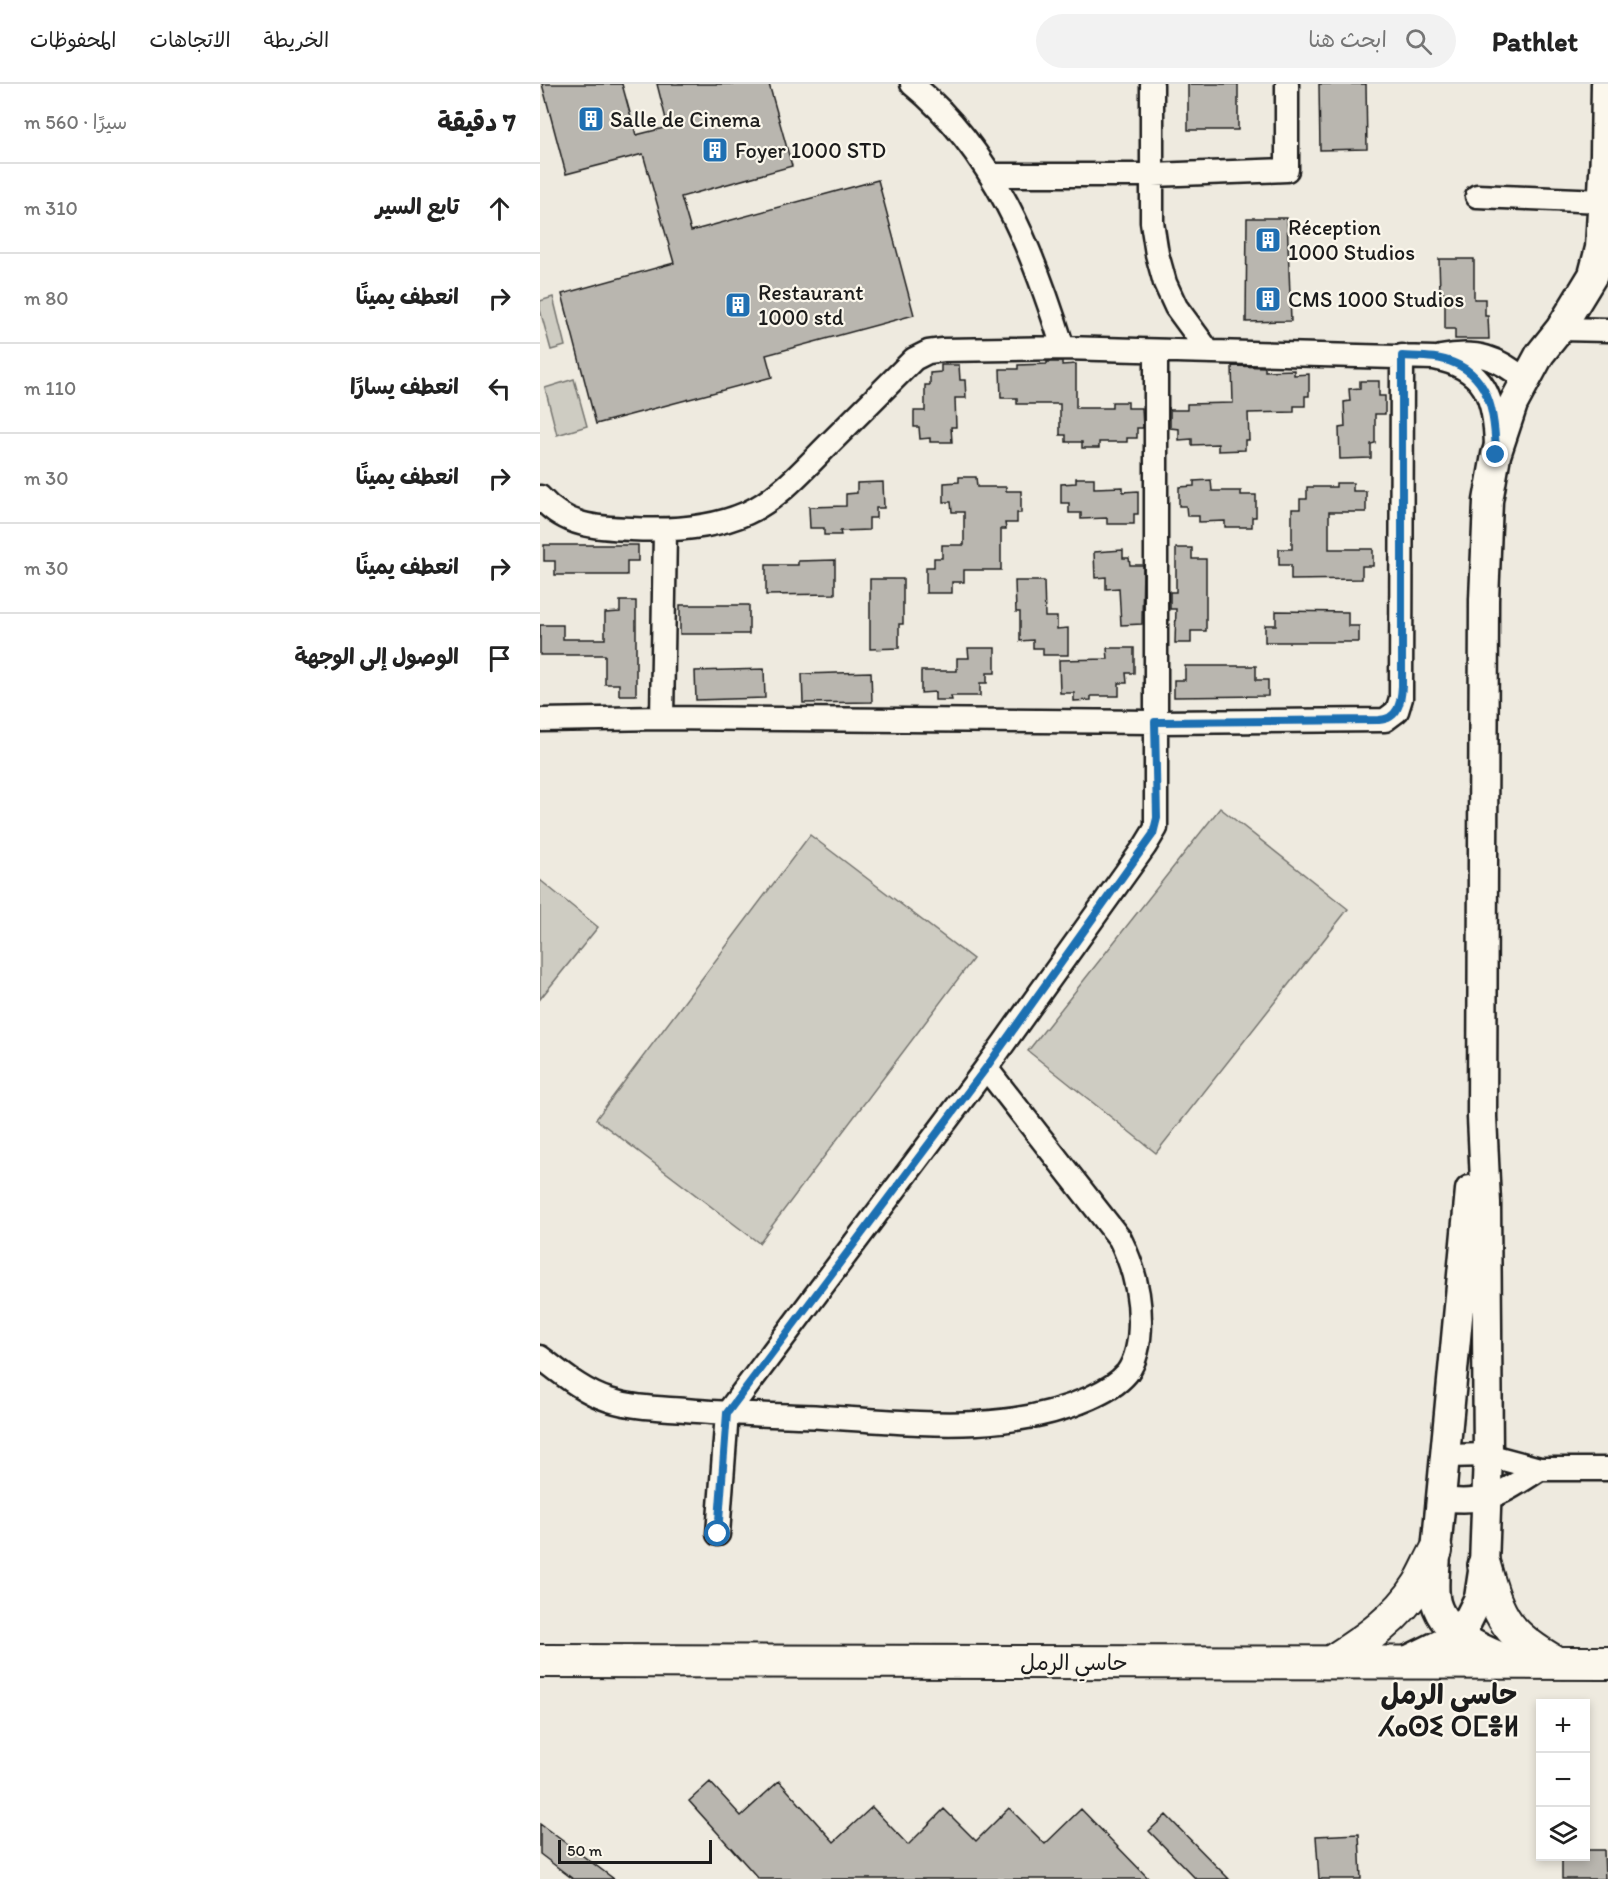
<!DOCTYPE html>
<html lang="ar">
<head>
<meta charset="utf-8">
<style>
	:root { --surface:#fff; --page:#f2f2f2; --text:#222; --muted:#767676; --line:#e0e0e0 }
	body { margin:0; font-family:Itim,"Playpen Sans Arabic","Noto Sans Tifinagh",sans-serif; background:var(--page); color:var(--text); direction:rtl }
	.controls { position:absolute; right:18px; bottom:18px; display:grid; overflow:hidden; border-radius:0px; box-shadow:0 3px 9px #0003 }
	.controls button { width:54px; height:54px; display:grid; place-items:center; padding:0; border:0; border-bottom:2px solid var(--line); background:var(--surface); color:var(--text); font:30px sans-serif }
	.scale { position:absolute; left:18px; bottom:15px; width:154px; box-sizing:border-box; padding-left:6px; border:3px solid #1c1c1c; border-top:0; font-size:16px; line-height:21px; white-space:nowrap; color:#1c1c1c; -webkit-text-stroke:4px #fbf7ec; paint-order:stroke }
	.stop { position:absolute; width:18px; height:18px; margin:-14px; border:4px solid #1f6fb2; border-radius:50%; background:#fff }
	.stop.end { background:#1f6fb2; border-color:#fff; box-shadow:0 2px 6px #0008 }
	.list { margin:0; padding:0; list-style:none }
	h2 { display:flex; justify-content:space-between; align-items:center; height:78px; margin:0; padding:0 24px; font-size:26px }
	h2 small { font-size:20px; font-weight:400; color:var(--muted) }
	.list li { display:grid; grid-template-columns:39px 1fr auto; gap:18px; align-items:center; box-sizing:border-box; height:90px; padding:0 24px; border-top:2px solid var(--line) }
	.list b { display:block; font-size:22px; white-space:nowrap }
	.list em { font-size:20px; font-style:normal; color:var(--muted) }
	.icon { flex:none; width:33px; height:33px; fill:none; stroke:currentColor; stroke-width:2; stroke-linecap:round; stroke-linejoin:round }
	.map { position:relative; flex:none; width:1068px; height:1795px; overflow:hidden; direction:ltr }
	header { display:flex; align-items:center; gap:36px; box-sizing:border-box; height:84px; padding:0 30px; background:var(--surface); border-bottom:2px solid var(--line) }
	header strong { font-size:28px }
	nav { display:flex; gap:33px; margin-inline-start:auto; font-size:21px }
	.search { width:420px; height:54px; background:var(--page); display:flex; align-items:center; gap:15px; box-sizing:border-box; padding:0 21px; border-radius:33px; color:var(--muted); font-size:22px }
	main { display:flex }
	aside { flex:1; background:var(--surface) }
	.map>svg:first-child { display:block }
	.green { fill:#ceccc2; stroke:#75746f; stroke-width:1.5 }
	.building { fill:#b9b6af; stroke:#1c1c1c; stroke-width:1.5 }
	.lines { fill:none; stroke-linecap:round; stroke-linejoin:round }
	.minor-casing { stroke:#1c1c1c; stroke-width:27 }
	.tertiary-casing { stroke:#1c1c1c; stroke-width:33 }
	.secondary-casing { stroke:#1c1c1c; stroke-width:36 }
	.minor { stroke:#fbf7ec; stroke-width:22 }
	.tertiary { stroke:#fbf7ec; stroke-width:28 }
	.secondary { stroke:#fbf7ec; stroke-width:32 }
	.route { stroke:#1f6fb2; stroke-width:8 }
	.labels { text-anchor:middle; stroke-width:4.5; stroke-linejoin:round; paint-order:stroke }
	.poi-label { font-size:22px; fill:#1c1c1c; stroke:#fbf7ec; text-anchor:start }
	.street-label { font-size:22px; fill:#1c1c1c; stroke:#fbf7ec }
	.district-label { font-size:28px; font-weight:bold; fill:#1c1c1c; stroke:#fbf7ec }
</style>
</head>
<body>
<header>
<strong>Pathlet</strong>
<div class="search"><svg class="icon" aria-label="search" viewBox="0 0 24 24"><circle cx="10" cy="10" r="6"/><path d="M15 15l6 6"/></svg>ابحث هنا</div>
<nav><a>الخريطة</a><a>الاتجاهات</a><a>المحفوظات</a></nav>
</header>
<main>
<div class="map">
<svg width="1068" height="1795" viewBox="0 0 1068 1795">
	<rect width="100%" height="100%" fill="#eeeadf"/>
	<filter id="ink" filterUnits="userSpaceOnUse"><feTurbulence type="fractalNoise" baseFrequency=".0167" numOctaves="2"/><feDisplacementMap in="SourceGraphic" scale="12" xChannelSelector="R" yChannelSelector="G"/><feConvolveMatrix kernelMatrix="1 2 1 2 8 2 1 2 1" color-interpolation-filters="sRGB"/></filter>
	<g filter="url(#ink)">
		<path class="green" d="M 13,213 L 25,262 L 11,266 L 0,226 L 0,217 Z
			M 34,295 L 47,342 L 17,351 L 5,304 Z
			M 680,724 L 808,825 L 616,1069 L 488,967 Z
			M 270,751 L 433,875 L 219,1159 L 56,1035 Z
			M 0,796 L 58,843 L 0,915 Z"/>
		<path class="building" d="M 2,0 L 82,0 L 96,51 L 128,43 L 117,0 L 229,0 L 252,82 L 141,113 L 151,147 L 338,96 L 374,231 L 226,271 L 232,293 L 56,340 L 22,210 L 134,179 L 103,70 L 26,90 Z
			M 648,0 L 698,0 L 698,46 L 648,46 Z
			M 779,0 L 826,0 L 827,65 L 780,66 Z
			M 707,134 L 747,134 L 751,237 L 706,238 Z
			M 899,175 L 934,175 L 934,215 L 945,215 L 945,232 L 948,232 L 949,255 L 915,255 L 915,245 L 905,245 L 905,209 L 900,209 Z
			M 507,278 L 522,278 L 522,281 L 536,280 L 536,324 L 572,324 L 572,318 L 588,318 L 588,324 L 602,324 L 603,344 L 597,344 L 597,354 L 587,354 L 587,358 L 559,358 L 559,364 L 542,364 L 542,358 L 526,358 L 526,351 L 520,351 L 520,320 L 477,320 L 477,314 L 461,314 L 460,285 L 478,285 L 478,281 L 507,280 Z
			M 401,281 L 419,281 L 420,296 L 425,296 L 426,314 L 415,314 L 416,343 L 411,343 L 412,358 L 390,358 L 390,354 L 380,355 L 379,343 L 374,343 L 374,327 L 385,327 L 385,301 L 390,301 L 390,289 L 401,288 Z
			M 692,282 L 725,283 L 725,287 L 754,286 L 754,291 L 769,290 L 769,312 L 765,312 L 765,322 L 754,322 L 754,328 L 708,329 L 709,356 L 705,356 L 705,366 L 678,367 L 678,360 L 652,361 L 652,355 L 639,356 L 639,345 L 630,344 L 630,326 L 647,326 L 647,320 L 693,319 Z
			M 820,297 L 839,297 L 839,312 L 845,312 L 845,330 L 835,330 L 835,359 L 831,360 L 831,374 L 800,375 L 799,344 L 805,343 L 804,318 L 810,317 L 809,305 L 820,304 Z
			M 419,393 L 436,393 L 437,403 L 466,403 L 466,407 L 481,407 L 481,429 L 477,429 L 477,439 L 465,439 L 466,445 L 461,445 L 461,486 L 424,486 L 424,498 L 412,498 L 412,509 L 386,509 L 386,483 L 394,483 L 394,474 L 402,474 L 402,461 L 424,461 L 424,428 L 412,428 L 411,418 L 404,418 L 404,399 L 419,398 Z
			M 536,394 L 554,394 L 554,404 L 583,403 L 583,408 L 598,407 L 598,430 L 594,430 L 594,440 L 567,440 L 567,434 L 541,435 L 541,429 L 529,429 L 529,419 L 521,419 L 521,400 L 536,399 Z
			M 671,396 L 672,407 L 701,407 L 701,411 L 716,411 L 716,433 L 712,433 L 712,443 L 685,443 L 685,437 L 659,438 L 659,432 L 647,432 L 646,422 L 639,422 L 639,403 L 654,402 L 654,397 Z
			M 343,398 L 344,424 L 336,424 L 336,434 L 329,434 L 329,446 L 300,447 L 301,451 L 284,451 L 284,444 L 270,444 L 269,423 L 306,422 L 306,410 L 317,409 L 317,399 Z
			M 796,399 L 813,399 L 813,407 L 826,407 L 826,428 L 789,428 L 789,465 L 833,465 L 833,482 L 822,482 L 822,495 L 751,496 L 751,481 L 739,481 L 739,465 L 752,465 L 752,425 L 760,425 L 760,415 L 767,415 L 767,403 L 796,403 Z
			M 4,461 L 98,461 L 98,477 L 87,477 L 87,491 L 15,491 L 15,477 L 4,477 Z
			M 636,464 L 652,464 L 652,475 L 666,475 L 666,547 L 651,547 L 651,559 L 635,559 L 636,525 L 630,525 L 630,508 L 636,508 Z
			M 583,466 L 583,474 L 589,474 L 590,481 L 603,481 L 602,540 L 581,541 L 579,504 L 566,505 L 566,493 L 555,494 L 554,468 Z
			M 295,476 L 295,510 L 226,511 L 226,481 L 258,481 L 258,477 Z
			M 330,495 L 363,495 L 363,540 L 359,540 L 359,564 L 330,565 Z
			M 475,497 L 504,497 L 505,533 L 517,533 L 517,545 L 528,544 L 528,571 L 503,571 L 503,564 L 493,564 L 493,556 L 480,557 L 480,528 L 476,528 Z
			M 80,517 L 96,517 L 96,611 L 79,611 L 79,600 L 65,600 L 65,571 L 0,571 L 0,541 L 23,541 L 23,555 L 65,555 L 65,529 L 80,528 Z
			M 140,521 L 209,521 L 209,550 L 140,550 Z
			M 736,527 L 808,528 L 808,542 L 819,542 L 819,558 L 725,558 L 725,541 L 736,541 Z
			M 428,564 L 455,564 L 455,589 L 447,589 L 447,599 L 440,599 L 440,612 L 411,612 L 412,616 L 395,616 L 395,608 L 381,609 L 381,587 L 417,587 L 417,574 L 429,574 Z
			M 567,564 L 594,564 L 594,589 L 586,589 L 587,599 L 579,599 L 579,612 L 551,612 L 551,616 L 534,617 L 534,609 L 520,609 L 519,576 L 568,575 Z
			M 645,582 L 716,582 L 716,596 L 728,596 L 728,612 L 634,613 L 634,596 L 645,596 Z
			M 224,585 L 225,614 L 156,616 L 155,587 Z
			M 331,588 L 332,618 L 263,619 L 262,590 Z
			M 239,1697 L 294,1758 L 332,1723 L 368,1761 L 404,1725 L 436,1757 L 469,1724 L 505,1760 L 541,1725 L 609,1795 L 219,1795 L 149,1717 L 170,1698 L 201,1732 Z
			M 626,1731 L 689,1795 L 656,1795 L 609,1747 Z
			M 0,1740 L 74,1795 L 33,1795 L 0,1770 Z
			M 819,1750 L 821,1795 L 779,1795 L 776,1752 Z
			M 1046,1766 L 1064,1766 L 1065,1795 L 1022,1795 L 1022,1773 L 1046,1773 Z"/>
		<g class="lines">
			<g class="minor-casing">
				<path id="minor" d="M 372,0 C 454,67 493,166 523,264
					M 612,0 L 612,138 L 617,170 L 625,199 L 636,223 L 669,268
					M 452,91 L 613,91 L 747,86 L 747,0
					M 937,112 L 1063,117
					M 1020,245 L 1068,246
					M 901,273 C 936,266 958,273 985,296
					M 0,413 C 25,442 56,444 91,445 C 130,447 171,445 207,429 C 239,414 263,386 287,362 C 316,333 345,304 374,275 L 388,268 L 403,266 L 523,264 L 894,274 C 946,284 955,315 956,363
					M 125,447 L 122,634 L 615,638 L 845,636 L 857,627 L 861,614 L 862,272
					M 0,636 L 122,634
					M 0,1273 C 21,1289 43,1308 69,1316 C 94,1324 120,1324 145,1326 C 191,1330 236,1331 281,1333 C 371,1338 465,1352 550,1314 C 563,1308 577,1301 587,1289 C 598,1274 600,1255 600,1237 C 600,1207 593,1181 580,1155 L 446,984
					M 906,1372 L 948,1371 L 1000,1385 L 1068,1385
					M 902,1415 C 948,1421 962,1409 1000,1385
					M 178,1450 L 187,1329 L 446,984 L 605,762 L 616,744 L 616,267"/>
			</g>
			<g class="tertiary-casing">
				<path id="tertiary" d="M 930,1106 L 896,1467 C 896,1484 892,1502 896,1519 C 905,1552 947,1568 976,1579
					M 864,1578 L 905,1558 L 927,1538 L 939,1514 L 944,1481 L 948,1371 L 946,1119 L 942,1033 L 944,516 L 948,417 L 956,371 L 973,320 L 1000,270 L 1020,245 L 1053,191 L 1060,164 L 1065,70 L 1066,0"/>
			</g>
			<g class="secondary-casing">
				<path id="secondary" d="M 944,1481 C 959,1535 967,1551 1017,1579
					M 0,1577 L 1068,1579
					M 791,1578 C 824,1557 858,1534 879,1500 C 885,1490 890,1478 896,1467"/>
			</g>
			<use href="#minor" class="minor"/>
			<use href="#tertiary" class="tertiary"/>
			<use href="#secondary" class="secondary"/>
		</g>
	</g>
	<g class="lines" filter="url(#ink)">
		<path class="route" d="M 178,1450 L 187,1329 L 446,984 L 613,750 L 617,734 L 615,638 L 839,636 C 858,635 861,619 862,602 L 862,272 C 878,273 898,272 914,279 C 952,294 955,335 956,371"/>
	</g>
	<defs>
		<g id="building-square" transform="scale(1.35)"><rect x="-9" y="-9" width="18" height="18" rx="4" fill="#1f6fb2" stroke="#fbf7ec"/><path d="M-4-6H4V6H1V3H-1V6H-4ZM-2.5-4.3h1.7v1.8h-1.7ZM.8-4.3h1.7v1.8H.8ZM-2.5-1h1.7V.8h-1.7ZM.8-1h1.7V.8H.8Z" fill="#fff"/></g>
	</defs>
	<g fill-rule="evenodd">
		<use href="#building-square" x="51" y="35"/>
		<use href="#building-square" x="175" y="66"/>
		<use href="#building-square" x="728" y="156"/>
		<use href="#building-square" x="728" y="215"/>
		<use href="#building-square" x="198" y="221"/>
	</g>
	<g class="labels">
		<g class="poi-label">
			<text x="70" y="43">Salle de Cinema</text>
			<text x="195" y="74">Foyer 1000 STD</text>
			<text x="748" y="151">Réception<tspan x="748" dy="25">1000 Studios</tspan></text>
			<text x="218" y="216">Restaurant<tspan x="218" dy="25">1000 std</tspan></text>
			<text x="748" y="223">CMS 1000 Studios</text>
		</g>
		<g class="street-label">
			<text x="534" y="1586">حاسي الرمل</text>
		</g>
		<g class="district-label">
			<text x="909" y="1620">حاسي الرمل<tspan x="909" dy="32">ⵃⴰⵙⵉ ⵔⵎⴻⵍ</tspan></text>
		</g>
	</g>
</svg>
<div class="controls">
<button>+</button>
<button>−</button>
<button><svg class="icon" aria-label="layers" viewBox="0 0 24 24"><path d="M12 4l9 5-9 5-9-5zM3 14l9 5 9-5"/></svg></button>
</div>
<div class="scale">50 m</div>
<div class="stop" style="left:178px;top:1450px"></div>
<div class="stop end" style="left:956px;top:371px"></div>
</div>
<aside>
<h2>7 دقيقة<small>سيرًا · 560 m</small></h2>
<ul class="list">
<li><svg class="icon" aria-label="ahead" viewBox="0 0 24 24"><path d="M12 20V5M6 11l6-6 6 6"/></svg><div><b>تابع السير</b></div><em>310 m</em></li>
<li><svg class="icon" aria-label="right" viewBox="0 0 24 24"><path d="M7 20v-9h11M14 6l5 5-5 5"/></svg><div><b>انعطف يمينًا</b></div><em>80 m</em></li>
<li><svg class="icon" aria-label="left" viewBox="0 0 24 24"><path d="M17 20v-9H6M10 6l-5 5 5 5"/></svg><div><b>انعطف يسارًا</b></div><em>110 m</em></li>
<li><svg class="icon" aria-label="right" viewBox="0 0 24 24"><path d="M7 20v-9h11M14 6l5 5-5 5"/></svg><div><b>انعطف يمينًا</b></div><em>30 m</em></li>
<li><svg class="icon" aria-label="right" viewBox="0 0 24 24"><path d="M7 20v-9h11M14 6l5 5-5 5"/></svg><div><b>انعطف يمينًا</b></div><em>30 m</em></li>
<li><svg class="icon" aria-label="arrive" viewBox="0 0 24 24"><path d="M6 21V4h12l-3 4 3 4H6"/></svg><div><b>الوصول إلى الوجهة</b></div></li>
</ul>
</aside>
</main>
</body>
</html>
